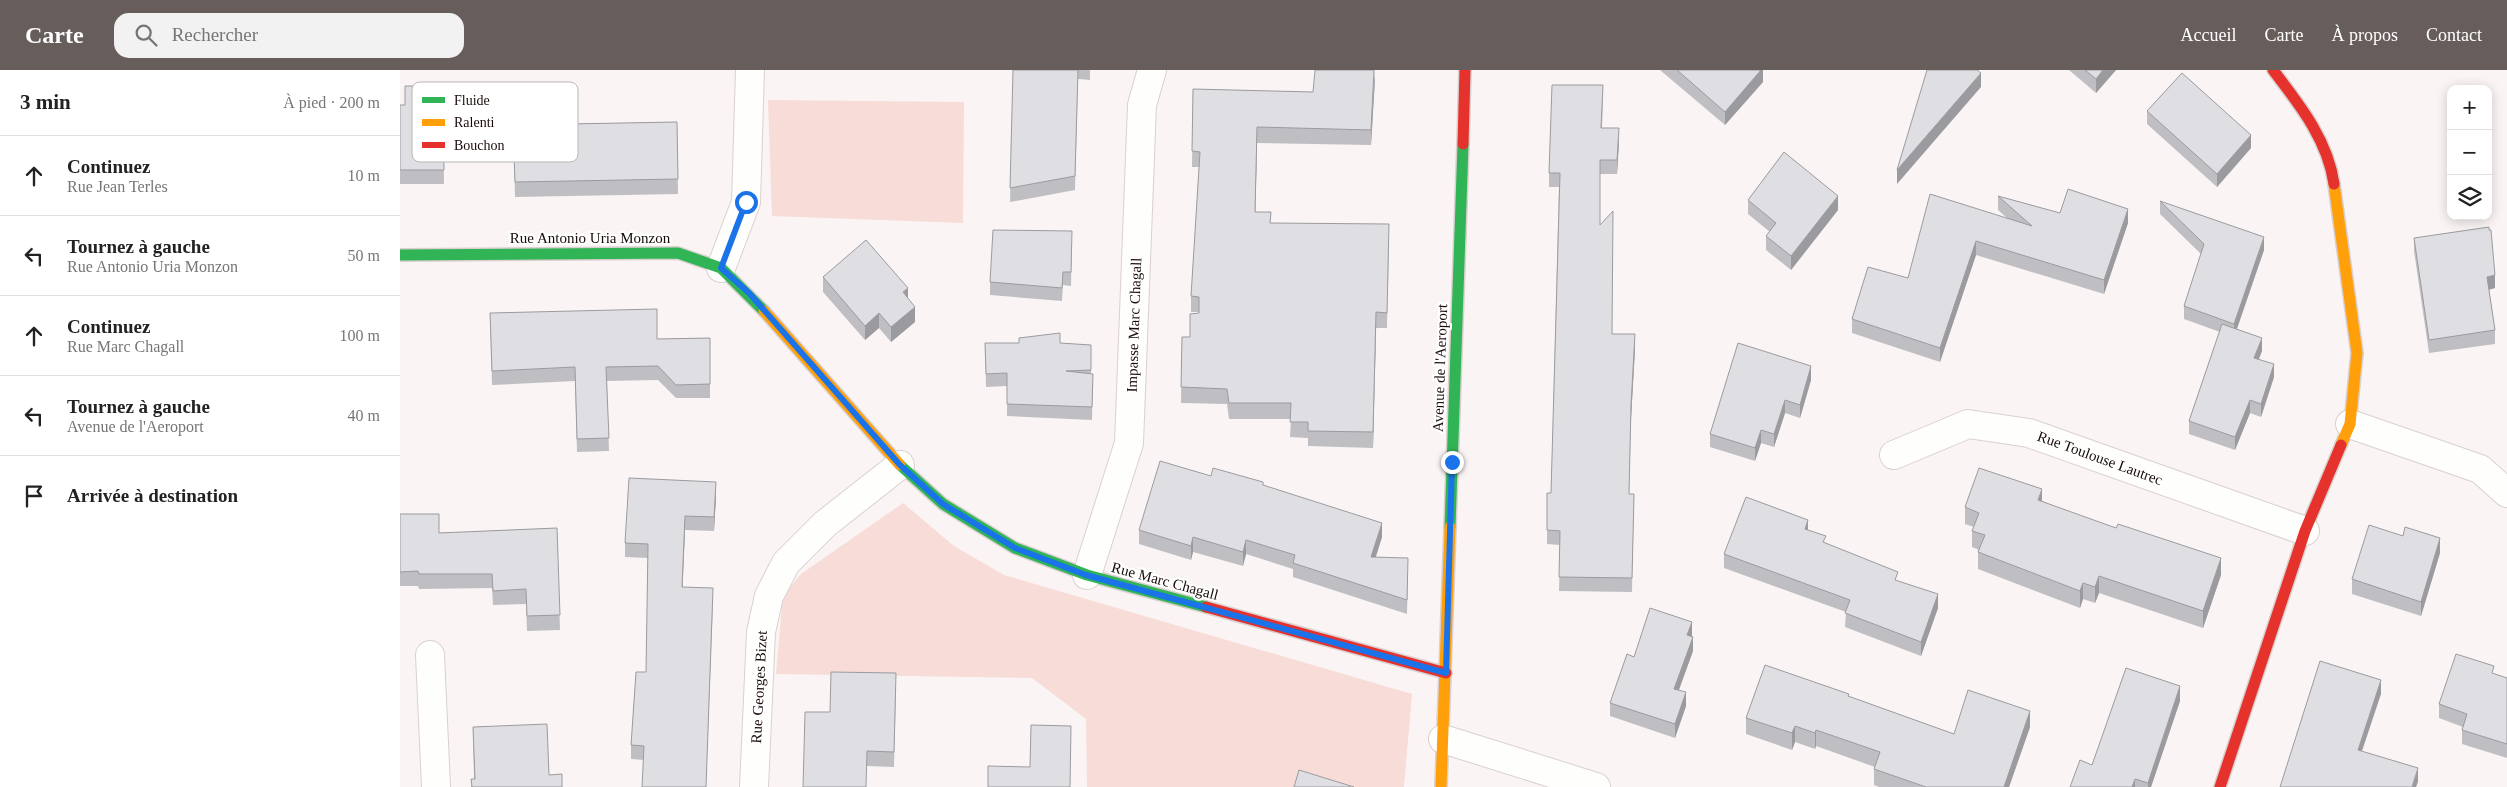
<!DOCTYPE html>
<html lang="fr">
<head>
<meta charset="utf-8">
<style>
	:root { --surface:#fff; --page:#f2f2f2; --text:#222; --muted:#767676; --line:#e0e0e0; --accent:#675d5b }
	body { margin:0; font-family:"Times New Roman",serif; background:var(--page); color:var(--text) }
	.controls { position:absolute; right:15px; top:15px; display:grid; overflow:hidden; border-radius:10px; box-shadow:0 2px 12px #0003 }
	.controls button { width:45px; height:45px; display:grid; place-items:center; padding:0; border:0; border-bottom:1px solid var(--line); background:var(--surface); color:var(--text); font:25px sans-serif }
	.stop { position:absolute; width:15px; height:15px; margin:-11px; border:4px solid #1a73e8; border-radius:50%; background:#fff }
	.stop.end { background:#1a73e8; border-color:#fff; box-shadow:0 1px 5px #0008 }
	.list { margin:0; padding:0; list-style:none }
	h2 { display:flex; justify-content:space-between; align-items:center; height:65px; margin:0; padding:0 20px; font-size:21px }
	h2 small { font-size:16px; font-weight:400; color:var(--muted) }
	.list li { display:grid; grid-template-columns:32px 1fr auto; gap:15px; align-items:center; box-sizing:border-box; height:80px; padding:0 20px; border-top:1px solid var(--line) }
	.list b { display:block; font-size:19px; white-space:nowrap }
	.list p { margin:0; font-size:16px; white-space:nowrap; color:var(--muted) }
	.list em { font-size:16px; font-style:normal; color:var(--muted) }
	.icon { flex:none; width:28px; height:28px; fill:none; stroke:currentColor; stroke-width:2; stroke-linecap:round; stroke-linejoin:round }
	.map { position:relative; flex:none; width:2107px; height:717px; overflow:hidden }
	header { display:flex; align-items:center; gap:30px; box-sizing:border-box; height:70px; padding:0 25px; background:var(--accent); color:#fff }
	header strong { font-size:24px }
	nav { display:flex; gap:28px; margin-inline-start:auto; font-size:18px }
	.search { width:350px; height:45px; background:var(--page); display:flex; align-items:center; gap:12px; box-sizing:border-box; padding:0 18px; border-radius:15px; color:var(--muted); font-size:19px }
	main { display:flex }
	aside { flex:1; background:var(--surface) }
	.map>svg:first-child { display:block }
	.green { fill:#f7dcd7 }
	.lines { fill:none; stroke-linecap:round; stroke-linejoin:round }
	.street-casing { stroke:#dad0cf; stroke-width:30 }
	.fast-casing { stroke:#dad0cf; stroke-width:14 }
	.slow-casing { stroke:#dad0cf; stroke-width:14 }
	.jam-casing { stroke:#dad0cf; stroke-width:14 }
	.street { stroke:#fefefd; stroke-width:28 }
	.fast { stroke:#30b455; stroke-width:11 }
	.slow { stroke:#ff9f0a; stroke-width:11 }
	.jam { stroke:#e5322d; stroke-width:11 }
	.wall { fill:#bfbfc3 }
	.shaded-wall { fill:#9b9b9f }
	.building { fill:#dedee3; stroke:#9b9b9f }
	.route { stroke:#1a73e8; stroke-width:6 }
	.labels { text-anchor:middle; stroke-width:4.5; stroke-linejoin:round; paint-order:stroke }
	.street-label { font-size:15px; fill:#180b09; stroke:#fff }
	.key { fill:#fff; stroke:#bab6b5; stroke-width:1 }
	.key-label { font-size:14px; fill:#180b09 }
</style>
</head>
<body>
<header>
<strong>Carte</strong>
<div class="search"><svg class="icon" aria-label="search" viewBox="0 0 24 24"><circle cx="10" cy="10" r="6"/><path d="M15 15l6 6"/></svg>Rechercher</div>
<nav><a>Accueil</a><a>Carte</a><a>À propos</a><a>Contact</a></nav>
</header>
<main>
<aside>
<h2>3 min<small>À pied · 200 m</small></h2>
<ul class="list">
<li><svg class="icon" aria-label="ahead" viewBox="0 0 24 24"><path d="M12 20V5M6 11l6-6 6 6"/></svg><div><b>Continuez</b><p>Rue Jean Terles</p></div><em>10 m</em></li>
<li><svg class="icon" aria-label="left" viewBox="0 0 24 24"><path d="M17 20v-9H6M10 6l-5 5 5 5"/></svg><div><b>Tournez à gauche</b><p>Rue Antonio Uria Monzon</p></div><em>50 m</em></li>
<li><svg class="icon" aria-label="ahead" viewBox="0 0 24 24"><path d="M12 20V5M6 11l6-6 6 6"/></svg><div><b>Continuez</b><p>Rue Marc Chagall</p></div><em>100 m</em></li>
<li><svg class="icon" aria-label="left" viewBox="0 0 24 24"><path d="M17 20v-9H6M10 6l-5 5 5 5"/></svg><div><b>Tournez à gauche</b><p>Avenue de l'Aeroport</p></div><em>40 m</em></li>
<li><svg class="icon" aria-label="arrive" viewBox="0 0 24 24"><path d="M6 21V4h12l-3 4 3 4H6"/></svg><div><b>Arrivée à destination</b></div></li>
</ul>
</aside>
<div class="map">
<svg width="2107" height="717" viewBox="0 0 2107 717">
	<rect width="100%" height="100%" fill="#faf5f4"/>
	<path class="green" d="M 368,30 L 564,32 L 563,153 L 372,146 Z
		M 503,433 L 554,476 L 604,505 L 1012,624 L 1004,717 L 687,717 L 686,649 L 632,608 L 376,604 L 383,525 L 401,504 Z"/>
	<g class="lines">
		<g class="street-casing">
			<path id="street" d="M 321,198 L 346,132 L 350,0
				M 1950,354 L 2080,399 L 2107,423
				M 1494,385 L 1568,354 L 1629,363 L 1905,461
				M 687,505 L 729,373 L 742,35 L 752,0
				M 30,585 L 36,717
				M 1043,669 L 1196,717
				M 354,717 L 361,562 L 369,526 L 386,493 L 425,454 L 500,395"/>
		</g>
		<g class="fast-casing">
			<path id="fast" d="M 0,185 L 278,183 L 321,198 L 364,241
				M 500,395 L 543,434 L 615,478 L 687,505 L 806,537
				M 1050,457 L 1063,74"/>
		</g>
		<g class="slow-casing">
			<path id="slow" d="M 1934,114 L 1957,283 L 1950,354 L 1941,375
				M 364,241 L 500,395
				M 1041,717 L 1050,457"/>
		</g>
		<g class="jam-casing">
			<path id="jam" d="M 1873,0 C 1899,34 1928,70 1934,114
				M 1063,74 L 1065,0
				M 806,537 L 1046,603
				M 1820,717 L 1905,461 L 1941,375"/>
		</g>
		<use href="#street" class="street"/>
		<use href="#fast" class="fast"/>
		<use href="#slow" class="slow"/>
		<use href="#jam" class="jam"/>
	</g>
	<path class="wall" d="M 613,0 L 690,0 L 690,10 L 678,9 L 675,120 L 610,132 Z
		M 1260,0 L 1363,0 L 1363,12 L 1325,55 Z
		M 1669,0 L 1716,0 L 1696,23 Z
		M 975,9 L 971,75 L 857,73 L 855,142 L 871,153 L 989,170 L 987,258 L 976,258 L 973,378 L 908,376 L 908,368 L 890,367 L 891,349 L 829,349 L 827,334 L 781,333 L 782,267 L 790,267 L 799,243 L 799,242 L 791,242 L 791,226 L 799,97 L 792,97 L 793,19 L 913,22 Z
		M 1203,30 L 1202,58 L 1219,72 L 1217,104 L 1200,104 L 1200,154 L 1212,264 L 1235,279 L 1231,349 L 1229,424 L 1234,424 L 1232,522 L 1159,521 L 1160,475 L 1147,474 L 1147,423 L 1151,423 L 1159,117 L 1149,117 L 1149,103 Z
		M 0,35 L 43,35 L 44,114 L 0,114 Z
		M 1747,41 L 1851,78 L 1817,117 L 1747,54 Z
		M 277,52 L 278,124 L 115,127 L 113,55 Z
		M 1598,126 L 1660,143 L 1728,153 L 1704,224 L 1576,185 L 1540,292 L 1452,263 L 1452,249 L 1508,208 L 1607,148 L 1598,140 Z
		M 1348,130 L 1438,140 L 1391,200 L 1366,180 L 1366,166 L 1370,162 L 1348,144 Z
		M 1760,131 L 1864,180 L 1837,259 L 1862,281 L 1859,289 L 1874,307 L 1861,347 L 1850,343 L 1835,380 L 1789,364 L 1789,351 L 1820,262 L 1784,249 L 1784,236 L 1801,184 L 1760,144 Z
		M 2089,160 L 2095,218 L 2089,220 L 2095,260 L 2095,274 L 2029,283 L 2014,181 L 2014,168 Z
		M 672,175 L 671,216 L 663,215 L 662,231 L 590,225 L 590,212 Z
		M 423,207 L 508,229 L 515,252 L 491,272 L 479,258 L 465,270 L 423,222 Z
		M 90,243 L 257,269 L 310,268 L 310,328 L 276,328 L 258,310 L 207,311 L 209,381 L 177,382 L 175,311 L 92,315 Z
		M 585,273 L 660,273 L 691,275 L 691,304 L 693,304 L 692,350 L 607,346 L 607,316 L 586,317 Z
		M 1411,310 L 1400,348 L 1385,343 L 1374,377 L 1361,373 L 1355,391 L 1310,377 L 1310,364 Z
		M 811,406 L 863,415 L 982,467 L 976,487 L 1008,503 L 1007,544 L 893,507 L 893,499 L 846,484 L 843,496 L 793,482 L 791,490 L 739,474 L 739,460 Z
		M 316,427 L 314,461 L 285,460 L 282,517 L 313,532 L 306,717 L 242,717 L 244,690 L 231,689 L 231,675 L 246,602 L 248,488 L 225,487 L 225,473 Z
		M 1642,431 L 1821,505 L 1803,558 L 1699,523 L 1695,533 L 1683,529 L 1680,538 L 1578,499 L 1578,482 L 1579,480 L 1572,477 L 1572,461 L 1574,457 L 1565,454 L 1565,437 Z
		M 0,444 L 39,463 L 157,458 L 160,560 L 127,561 L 126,534 L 93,535 L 92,518 L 19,519 L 18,516 L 0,516 Z
		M 1408,460 L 1426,473 L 1498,511 L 1538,538 L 1521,586 L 1445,557 L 1446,542 L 1324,498 L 1324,484 Z
		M 2040,483 L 2021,546 L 1952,524 L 1952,509 Z
		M 1292,566 L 1293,581 L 1279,620 L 1286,636 L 1275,668 L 1210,646 L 1210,633 L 1234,587 Z
		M 2094,604 L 2107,608 L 2107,688 L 2062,674 L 2062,660 L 2063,657 L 2039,648 L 2039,634 Z
		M 496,617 L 494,697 L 467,696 L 430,642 Z
		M 1449,627 L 1554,664 L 1630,657 L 1609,717 L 1479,717 L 1474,715 L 1474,699 L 1475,697 L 1416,676 L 1415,679 L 1395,672 L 1392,680 L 1346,664 L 1346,648 Z
		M 1780,631 L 1751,717 L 1670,717 Z
		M 73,657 L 149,705 L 162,717 L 71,717 L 71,709 L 74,709 Z"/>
	<path class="shaded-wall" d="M 975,0 L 975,9 L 971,75 L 971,60 Z
		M 1361,0 L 1363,0 L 1363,12 L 1325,55 L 1325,42 Z
		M 1703,0 L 1716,0 L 1696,23 L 1696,9 Z
		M 1581,3 L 1581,17 L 1497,114 L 1497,100 Z
		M 857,57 L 857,73 L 855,157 L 855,142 Z
		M 1219,58 L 1219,72 L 1217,104 L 1217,90 Z
		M 1851,65 L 1851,78 L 1817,117 L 1817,104 Z
		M 1438,126 L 1438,140 L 1391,200 L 1391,186 Z
		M 1728,139 L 1728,153 L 1704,224 L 1704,210 Z
		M 1864,167 L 1864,180 L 1834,267 L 1834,254 Z
		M 1576,171 L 1576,185 L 1540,292 L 1540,278 Z
		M 2095,205 L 2095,218 L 2087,220 L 2087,207 Z
		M 508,218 L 508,233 L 503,222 Z
		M 515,237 L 515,252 L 491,272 L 491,257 Z
		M 976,242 L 976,258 L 973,378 L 973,362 Z
		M 479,243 L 479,258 L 465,270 L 465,256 Z
		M 1235,264 L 1235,279 L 1231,349 L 1231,335 Z
		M 1862,268 L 1862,281 L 1854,301 L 1854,288 Z
		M 1874,294 L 1874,307 L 1861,347 L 1861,334 Z
		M 1411,296 L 1411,310 L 1400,348 L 1400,335 Z
		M 1385,330 L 1385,343 L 1374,377 L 1374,364 Z
		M 1850,330 L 1850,343 L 1835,380 L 1835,367 Z
		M 1361,360 L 1361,373 L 1355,391 L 1355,378 Z
		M 316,412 L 316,427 L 314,461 L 314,447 Z
		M 1642,419 L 1642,435 L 1638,430 Z
		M 285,446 L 285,460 L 282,531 L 282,517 Z
		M 1408,450 L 1408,464 L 1405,459 Z
		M 982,453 L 982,467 L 971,501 L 971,487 Z
		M 793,467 L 793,482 L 791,490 L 791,476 Z
		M 2040,468 L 2040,483 L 2021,546 L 2021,532 Z
		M 846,470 L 846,484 L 843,496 L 843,482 Z
		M 1821,488 L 1821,505 L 1803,558 L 1803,541 Z
		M 1699,506 L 1699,523 L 1695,533 L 1695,517 Z
		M 1683,513 L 1683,529 L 1680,538 L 1680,521 Z
		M 1538,524 L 1538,538 L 1521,586 L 1521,572 Z
		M 1292,552 L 1292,566 L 1287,579 L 1287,565 Z
		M 1293,567 L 1293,581 L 1274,633 L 1274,619 Z
		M 1981,610 L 1981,624 L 1958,693 L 1958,680 Z
		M 1780,616 L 1780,631 L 1751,717 L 1748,717 L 1748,713 Z
		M 1286,622 L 1286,636 L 1275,668 L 1275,654 Z
		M 1630,641 L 1630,657 L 1609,717 L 1604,717 Z
		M 1395,656 L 1395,672 L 1392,680 L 1392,663 Z
		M 1416,660 L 1416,676 L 1415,679 L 1415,663 Z
		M 2018,698 L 2018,712 L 2016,717 L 2012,717 Z
		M 1735,709 L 1735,717 L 1732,717 Z"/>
	<path class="building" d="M 613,0 L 678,0 L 675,106 L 610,118 Z
		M 915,0 L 974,0 L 971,60 L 857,57 L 855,142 L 871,142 L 870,153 L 989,154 L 987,243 L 976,242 L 973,362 L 908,361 L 908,352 L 890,352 L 891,333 L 829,333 L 827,319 L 781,317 L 782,267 L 790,267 L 790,244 L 799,243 L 799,227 L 791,226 L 800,82 L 792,81 L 793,19 L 913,22 Z
		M 1277,0 L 1361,0 L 1325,42 Z
		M 1527,0 L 1577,0 L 1581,3 L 1497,100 Z
		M 1685,0 L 1703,0 L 1696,9 Z
		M 1782,3 L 1851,65 L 1817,104 L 1747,41 Z
		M 1152,15 L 1203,15 L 1201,58 L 1219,58 L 1217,90 L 1200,90 L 1200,155 L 1213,141 L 1212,264 L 1235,264 L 1231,335 L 1229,424 L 1234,424 L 1232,508 L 1159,507 L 1160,461 L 1147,460 L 1147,423 L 1151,423 L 1160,103 L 1149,103 Z
		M 5,16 L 36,16 L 36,35 L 43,35 L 44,100 L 0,100 L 0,35 L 5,35 Z
		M 277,52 L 278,109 L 115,112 L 113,55 Z
		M 1384,82 L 1438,126 L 1391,186 L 1366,166 L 1376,153 L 1348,130 Z
		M 1668,119 L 1728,139 L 1704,210 L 1576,171 L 1540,278 L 1452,249 L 1468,197 L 1508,208 L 1530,124 L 1632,156 L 1598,126 L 1660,143 Z
		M 1760,131 L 1864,167 L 1834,254 L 1784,236 L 1804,174 Z
		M 2089,157 L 2089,160 L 2091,160 L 2095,205 L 2087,207 L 2095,260 L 2029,270 L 2014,168 Z
		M 593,160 L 672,161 L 671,202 L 663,202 L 662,218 L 590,212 Z
		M 466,170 L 508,218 L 503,222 L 515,237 L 491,257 L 479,243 L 465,256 L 423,207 Z
		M 257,239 L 257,269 L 310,268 L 310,314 L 276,315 L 258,296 L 206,297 L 209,368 L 177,369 L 175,297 L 92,301 L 90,243 Z
		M 1822,254 L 1862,268 L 1854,288 L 1874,294 L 1861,334 L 1850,330 L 1835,367 L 1789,351 Z
		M 660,263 L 660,273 L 691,275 L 691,300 L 666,301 L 693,304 L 692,337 L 607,334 L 607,303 L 586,304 L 585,273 L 619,273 L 619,268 Z
		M 1338,273 L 1411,296 L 1400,335 L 1385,330 L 1374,364 L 1361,360 L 1355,378 L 1310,364 Z
		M 760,391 L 811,406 L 813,398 L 863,412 L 863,415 L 982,453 L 971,487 L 1008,488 L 1007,530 L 893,493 L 895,485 L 846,470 L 843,482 L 793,467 L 791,476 L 739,460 Z
		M 1579,398 L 1642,419 L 1638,430 L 1716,458 L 1718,454 L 1821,488 L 1803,541 L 1699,506 L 1695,517 L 1683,513 L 1680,521 L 1578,482 L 1585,465 L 1572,461 L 1579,443 L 1565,437 Z
		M 229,408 L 316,412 L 314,447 L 285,446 L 282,517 L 313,518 L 306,717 L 242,717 L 244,676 L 231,675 L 236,602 L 246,602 L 248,474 L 225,473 Z
		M 1346,427 L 1408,450 L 1405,459 L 1426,466 L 1423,472 L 1498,502 L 1495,510 L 1538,524 L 1521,572 L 1445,543 L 1450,530 L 1324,484 Z
		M 0,444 L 39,444 L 39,463 L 157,458 L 160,545 L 127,546 L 126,519 L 93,521 L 92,504 L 19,504 L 18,501 L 0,502 Z
		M 1969,455 L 2003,466 L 2005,457 L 2040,468 L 2021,532 L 1952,509 Z
		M 1250,538 L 1292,552 L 1287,565 L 1293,567 L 1274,619 L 1286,622 L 1275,654 L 1210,633 L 1227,584 L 1234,587 Z
		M 2056,584 L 2094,596 L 2092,603 L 2107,608 L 2107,674 L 2062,660 L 2067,644 L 2039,634 Z
		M 1920,591 L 1981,610 L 1958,680 L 2018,698 L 2012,717 L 1880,717 Z
		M 1365,595 L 1449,624 L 1448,626 L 1554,664 L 1568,620 L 1630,641 L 1604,717 L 1526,717 L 1474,699 L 1480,682 L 1416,660 L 1415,663 L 1395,656 L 1392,663 L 1346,648 Z
		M 1726,598 L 1780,616 L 1748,713 L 1735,709 L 1732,717 L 1670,717 L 1680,690 L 1692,695 Z
		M 431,602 L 496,603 L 494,682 L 467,681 L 466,717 L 403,717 L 405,642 L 430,642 Z
		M 147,654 L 149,705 L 162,704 L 162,717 L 72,717 L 71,709 L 75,709 L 73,657 Z
		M 631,655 L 671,656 L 670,717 L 588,717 L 588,696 L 630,697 Z
		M 899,700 L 954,717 L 894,717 Z"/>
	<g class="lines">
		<path class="route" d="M 346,132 L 321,198 L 349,223 L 500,395 L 543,434 L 615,478 L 686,505 L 1046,603 L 1052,392"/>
	</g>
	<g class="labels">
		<g class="street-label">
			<text x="190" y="173">Rue Antonio Uria Monzon</text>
			<text transform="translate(734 255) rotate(-88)" y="5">Impasse Marc Chagall</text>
			<text transform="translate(1040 298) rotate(-88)" y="5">Avenue de l'Aeroport</text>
			<text transform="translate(1700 388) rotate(20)" y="5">Rue Toulouse Lautrec</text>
			<text transform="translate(765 511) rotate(15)" y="5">Rue Marc Chagall</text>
			<text transform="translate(359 617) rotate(-87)" y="5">Rue Georges Bizet</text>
		</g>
	</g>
	<rect x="12" y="12" width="166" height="80" rx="8" class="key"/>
	<rect x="22" y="27" width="23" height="6" fill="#30b455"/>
	<rect x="22" y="49" width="23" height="7" fill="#ff9f0a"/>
	<rect x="22" y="72" width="23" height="6" fill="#e5322d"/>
	<g class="key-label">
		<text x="54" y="35">Fluide</text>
		<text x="54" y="57">Ralenti</text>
		<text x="54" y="80">Bouchon</text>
	</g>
</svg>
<div class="controls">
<button>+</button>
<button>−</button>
<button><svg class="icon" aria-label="layers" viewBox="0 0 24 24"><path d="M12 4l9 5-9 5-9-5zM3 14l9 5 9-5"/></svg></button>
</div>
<div class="stop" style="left:346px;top:132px"></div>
<div class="stop end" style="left:1052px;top:392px"></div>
</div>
</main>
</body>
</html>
